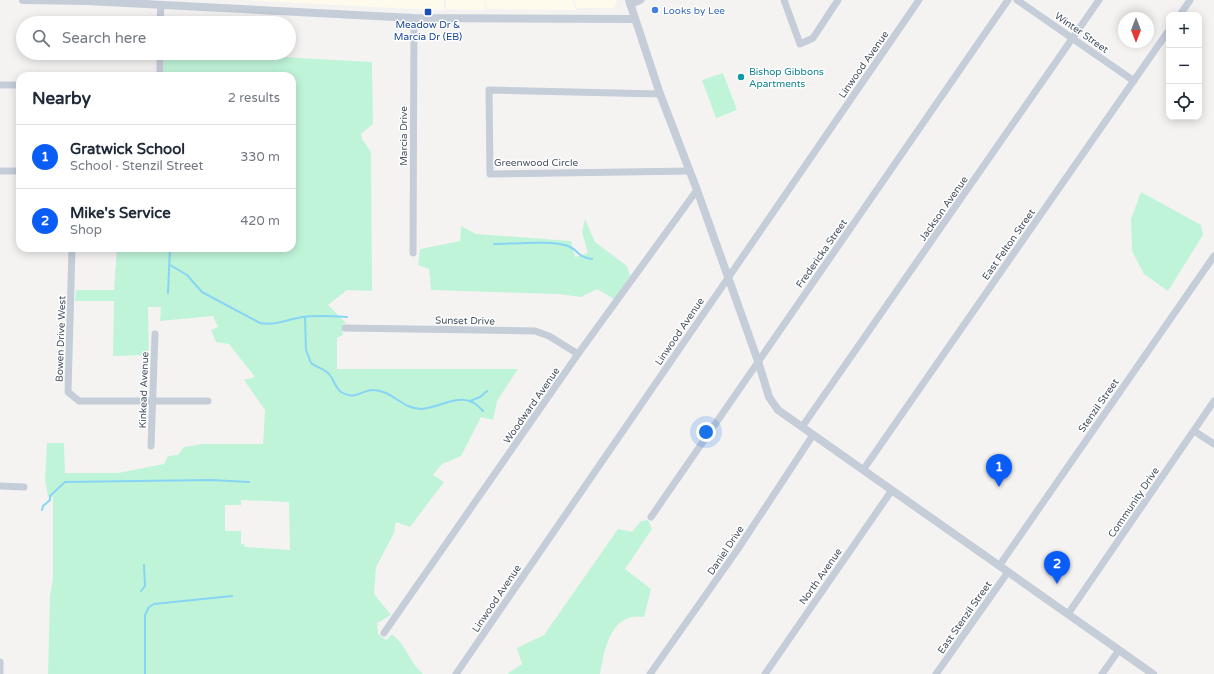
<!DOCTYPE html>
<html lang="en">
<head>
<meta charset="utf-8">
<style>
	:root { --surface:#fff; --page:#f2f2f3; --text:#1f2937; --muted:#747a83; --line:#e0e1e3; --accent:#0a5cf7 }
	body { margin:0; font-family:"Varela Round",sans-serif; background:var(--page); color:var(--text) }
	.controls { position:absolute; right:12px; top:12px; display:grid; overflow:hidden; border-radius:8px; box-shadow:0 2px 10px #0003 }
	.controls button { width:36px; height:36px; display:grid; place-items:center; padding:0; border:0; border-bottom:1px solid var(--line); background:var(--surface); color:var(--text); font:20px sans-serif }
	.compass { position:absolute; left:1118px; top:12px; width:36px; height:36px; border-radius:50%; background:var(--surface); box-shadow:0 2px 10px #0003; rotate:180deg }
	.you { position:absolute; left:706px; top:432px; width:14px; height:14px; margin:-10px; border:3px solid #fff; border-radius:50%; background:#1a73e8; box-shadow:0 0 0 6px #1a73e833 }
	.badge { display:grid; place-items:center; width:26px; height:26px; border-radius:50%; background:var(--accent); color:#fff; font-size:13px; font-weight:700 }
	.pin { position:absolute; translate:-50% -33px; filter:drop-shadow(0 1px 2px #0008) }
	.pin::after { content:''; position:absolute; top:21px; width:14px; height:12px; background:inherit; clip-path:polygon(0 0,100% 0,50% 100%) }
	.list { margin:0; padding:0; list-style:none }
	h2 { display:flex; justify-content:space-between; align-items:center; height:52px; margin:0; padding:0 16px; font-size:17px }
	h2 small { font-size:13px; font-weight:400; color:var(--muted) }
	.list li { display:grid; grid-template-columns:26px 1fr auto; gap:12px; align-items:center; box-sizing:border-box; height:64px; padding:0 16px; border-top:1px solid var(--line) }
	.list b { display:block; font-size:15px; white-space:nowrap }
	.list p { margin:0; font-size:13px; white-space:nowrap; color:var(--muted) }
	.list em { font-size:13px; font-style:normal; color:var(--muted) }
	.icon { flex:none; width:22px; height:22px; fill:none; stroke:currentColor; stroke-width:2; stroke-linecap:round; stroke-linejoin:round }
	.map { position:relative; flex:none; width:1214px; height:674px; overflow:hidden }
	.search { position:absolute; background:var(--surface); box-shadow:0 2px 10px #0003; left:16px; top:16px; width:280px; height:44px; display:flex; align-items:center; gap:10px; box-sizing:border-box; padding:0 14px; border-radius:22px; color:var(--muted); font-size:15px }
	.panel { position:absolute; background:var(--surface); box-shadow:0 2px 10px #0003; left:16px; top:72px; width:280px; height:180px; border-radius:12px }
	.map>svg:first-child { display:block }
	.commercial { fill:#fefbed }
	.green { fill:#bff4d9; fill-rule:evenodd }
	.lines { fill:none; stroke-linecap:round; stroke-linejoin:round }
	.stream { stroke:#88d4f5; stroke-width:2 }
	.minor { stroke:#c5cdd8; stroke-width:7 }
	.tertiary { stroke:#c5cdd8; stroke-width:8 }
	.shop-dot { fill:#3f7fe0; stroke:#fff; stroke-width:1.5 }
	.transit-dot { fill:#1a4fb4; stroke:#fff; stroke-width:1.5 }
	.culture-dot { fill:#0f9aa8; stroke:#fff; stroke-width:1.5 }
	.labels { text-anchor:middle; stroke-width:3; stroke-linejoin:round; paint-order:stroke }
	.shop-label { font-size:10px; fill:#366cbe; stroke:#fff; text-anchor:start }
	.transit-label { font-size:10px; fill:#164399; stroke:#fff }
	.street-label { font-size:10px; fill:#485362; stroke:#fff }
	.culture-label { font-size:10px; fill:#0d838f; stroke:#fff; text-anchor:start }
</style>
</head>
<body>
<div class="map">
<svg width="1214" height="674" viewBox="0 0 1214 674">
	<rect width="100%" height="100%" fill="#f5f3f2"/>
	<path class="commercial" d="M 246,0 L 444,0 L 444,10 L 414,9 Z
		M 446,0 L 483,0 L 486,10 L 446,9 Z
		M 484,0 L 572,0 L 576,10 L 487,9 Z
		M 574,0 L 617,0 L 617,1 L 614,8 L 577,8 Z"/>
	<path class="green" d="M 164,53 L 206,53 L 372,62 L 373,124 L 361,134 L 362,139 L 371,152 L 372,291 L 347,290 L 328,305 L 346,323 L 342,325 L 343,335 L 337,338 L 337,369 L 518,369 L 497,401 L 493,420 L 481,417 L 461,456 L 442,464 L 433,475 L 444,482 L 410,527 L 396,522 L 394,533 L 376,567 L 374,594 L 391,615 L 377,623 L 378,634 L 386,640 L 392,634 C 406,645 410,663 423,674 L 48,674 L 50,596 L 53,578 L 53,497 L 48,496 L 45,480 L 47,443 L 64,443 L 65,473 L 118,473 L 164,464 L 168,456 L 178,455 L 184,447 L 203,444 L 263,444 L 265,410 L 244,380 L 255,377 L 229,344 L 216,342 L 211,330 L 218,327 L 213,316 L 160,321 L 161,307 L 148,307 L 149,355 L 113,356 L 114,301 L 75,301 L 76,290 L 114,290 L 117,248 L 292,248 L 292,76 L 164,76 ZM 241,500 L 289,502 L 290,550 L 245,547 L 244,544 L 241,544 L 241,531 L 225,531 L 225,505 L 241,505 Z
		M 723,73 L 737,110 L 716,118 L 702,80 Z
		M 1141,192 L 1201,225 L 1203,235 L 1168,291 L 1144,274 L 1132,251 L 1131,219 Z
		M 585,219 L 595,242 L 627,266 L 630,276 L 614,299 L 597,289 L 581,297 L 558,294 L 431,290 L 429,269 L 418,265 L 420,249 L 460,241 L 461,226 L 476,234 L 571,241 L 575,257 L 588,253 L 582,232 Z
		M 648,520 L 652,529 L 625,569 L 651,589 L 644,617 C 611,611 604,650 600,674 L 507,674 L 522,664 L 517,648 L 544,635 L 618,529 L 632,532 L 641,521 Z"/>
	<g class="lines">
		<path class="stream" d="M 494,244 C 512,244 553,240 568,246 C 580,251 577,257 592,259
			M 170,265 L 187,275 L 202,292 L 260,323 C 276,326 288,319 303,317 C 318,315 332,316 347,317
			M 168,293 L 170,248
			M 305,317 L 306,350 L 311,363 C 316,367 325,369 329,374 C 334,380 335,387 341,392 C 356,401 361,390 373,390 C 392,390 402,409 421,409 C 444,407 464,388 483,411
			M 470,401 L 480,397 L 487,391
			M 42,510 L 43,506 L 50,500 L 50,496 L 65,482 L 211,480 L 249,482
			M 141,591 L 145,586 L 144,565
			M 145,674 L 145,615 L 149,607 L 154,604 L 232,596"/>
		<path class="minor" d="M 784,0 L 800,44 L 813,38 L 838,0
			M 1017,0 L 1134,81
			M 630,5 L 641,0
			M 1180,15 L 1190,0
			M 160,23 L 161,5
			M 160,76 L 160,53
			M 0,85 L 20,85
			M 660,94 L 489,90 L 490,174 L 690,171
			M 0,171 L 20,171
			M 72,248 L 68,392 L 79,401 L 208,401
			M 413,253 L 414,18
			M 345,328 L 535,331 L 549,336 L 578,354
			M 802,427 L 1099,0
			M 1194,431 L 1214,444
			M 151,446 L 155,334
			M 863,470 L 1169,30
			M 0,486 L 24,487
			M 651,517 L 1008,0
			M 999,566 L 1214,256
			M 1068,614 L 1214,401
			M 384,633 L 578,354 L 697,190
			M 0,662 L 0,674
			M 456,674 L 919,0
			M 650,674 L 738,549 L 813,435
			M 765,674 L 892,490
			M 936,674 L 1008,572
			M 1102,674 L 1119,650"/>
		<path class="tertiary" d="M 23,0 L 87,1 L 414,18 L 635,19
			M 629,0 L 660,94 L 697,190 L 758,361 L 769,397 L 778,410 L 1153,674"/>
	</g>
	<circle class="shop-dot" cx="655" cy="10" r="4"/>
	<rect class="transit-dot" x="424" y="8" width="8" height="8" rx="2"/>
	<circle class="culture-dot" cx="741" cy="77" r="4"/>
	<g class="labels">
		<g class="shop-label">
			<text x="663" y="14">Looks by Lee</text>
		</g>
		<g class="transit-label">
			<text x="428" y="28">Meadow Dr &amp;<tspan x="428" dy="12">Marcia Dr (EB)</tspan></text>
		</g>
		<g class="street-label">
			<text transform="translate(1082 32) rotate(35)" y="4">Winter Street</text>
			<text transform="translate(863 64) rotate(-55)" y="4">Linwood Avenue</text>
			<text transform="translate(403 136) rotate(-90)" y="4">Marcia Drive</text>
			<text x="536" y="166">Greenwood Circle</text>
			<text transform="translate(943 208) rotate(-55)" y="4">Jackson Avenue</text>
			<text transform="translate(1008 244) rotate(-55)" y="4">East Felton Street</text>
			<text transform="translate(821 253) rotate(-55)" y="4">Fredericka Street</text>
			<text transform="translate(465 320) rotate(1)" y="4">Sunset Drive</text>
			<text transform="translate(679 331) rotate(-56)" y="4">Linwood Avenue</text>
			<text transform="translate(60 339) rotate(-88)" y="4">Bowen Drive West</text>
			<text transform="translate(143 390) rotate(-88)" y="4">Kinkead Avenue</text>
			<text transform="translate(531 405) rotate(-55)" y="4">Woodward Avenue</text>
			<text transform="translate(1098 405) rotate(-55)" y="4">Stenzil Street</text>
			<text transform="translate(1133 502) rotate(-56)" y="4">Community Drive</text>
			<text transform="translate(725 550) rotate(-56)" y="4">Daniel Drive</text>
			<text transform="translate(820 576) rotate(-55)" y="4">North Avenue</text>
			<text transform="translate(496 598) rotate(-56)" y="4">Linwood Avenue</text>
			<text transform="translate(964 617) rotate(-55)" y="4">East Stenzil Street</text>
		</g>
		<g class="culture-label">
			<text x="749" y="75">Bishop Gibbons<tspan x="749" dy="12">Apartments</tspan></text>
		</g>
	</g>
</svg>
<div class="controls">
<button>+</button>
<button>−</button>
<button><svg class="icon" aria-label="locate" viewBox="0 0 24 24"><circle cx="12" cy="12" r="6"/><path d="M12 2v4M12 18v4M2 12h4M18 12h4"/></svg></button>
</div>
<svg class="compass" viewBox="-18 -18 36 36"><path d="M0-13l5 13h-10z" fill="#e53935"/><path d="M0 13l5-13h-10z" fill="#747a83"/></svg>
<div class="you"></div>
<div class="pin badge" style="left:999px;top:487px">1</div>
<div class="pin badge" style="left:1057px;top:584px">2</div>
<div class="search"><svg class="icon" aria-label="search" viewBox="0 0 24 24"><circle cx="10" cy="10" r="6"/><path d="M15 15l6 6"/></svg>Search here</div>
<section class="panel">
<h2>Nearby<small>2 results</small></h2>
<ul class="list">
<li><span class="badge">1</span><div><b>Gratwick School</b><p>School · Stenzil Street</p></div><em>330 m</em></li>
<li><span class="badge">2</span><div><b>Mike's Service</b><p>Shop</p></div><em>420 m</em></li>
</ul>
</section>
</div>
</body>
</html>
